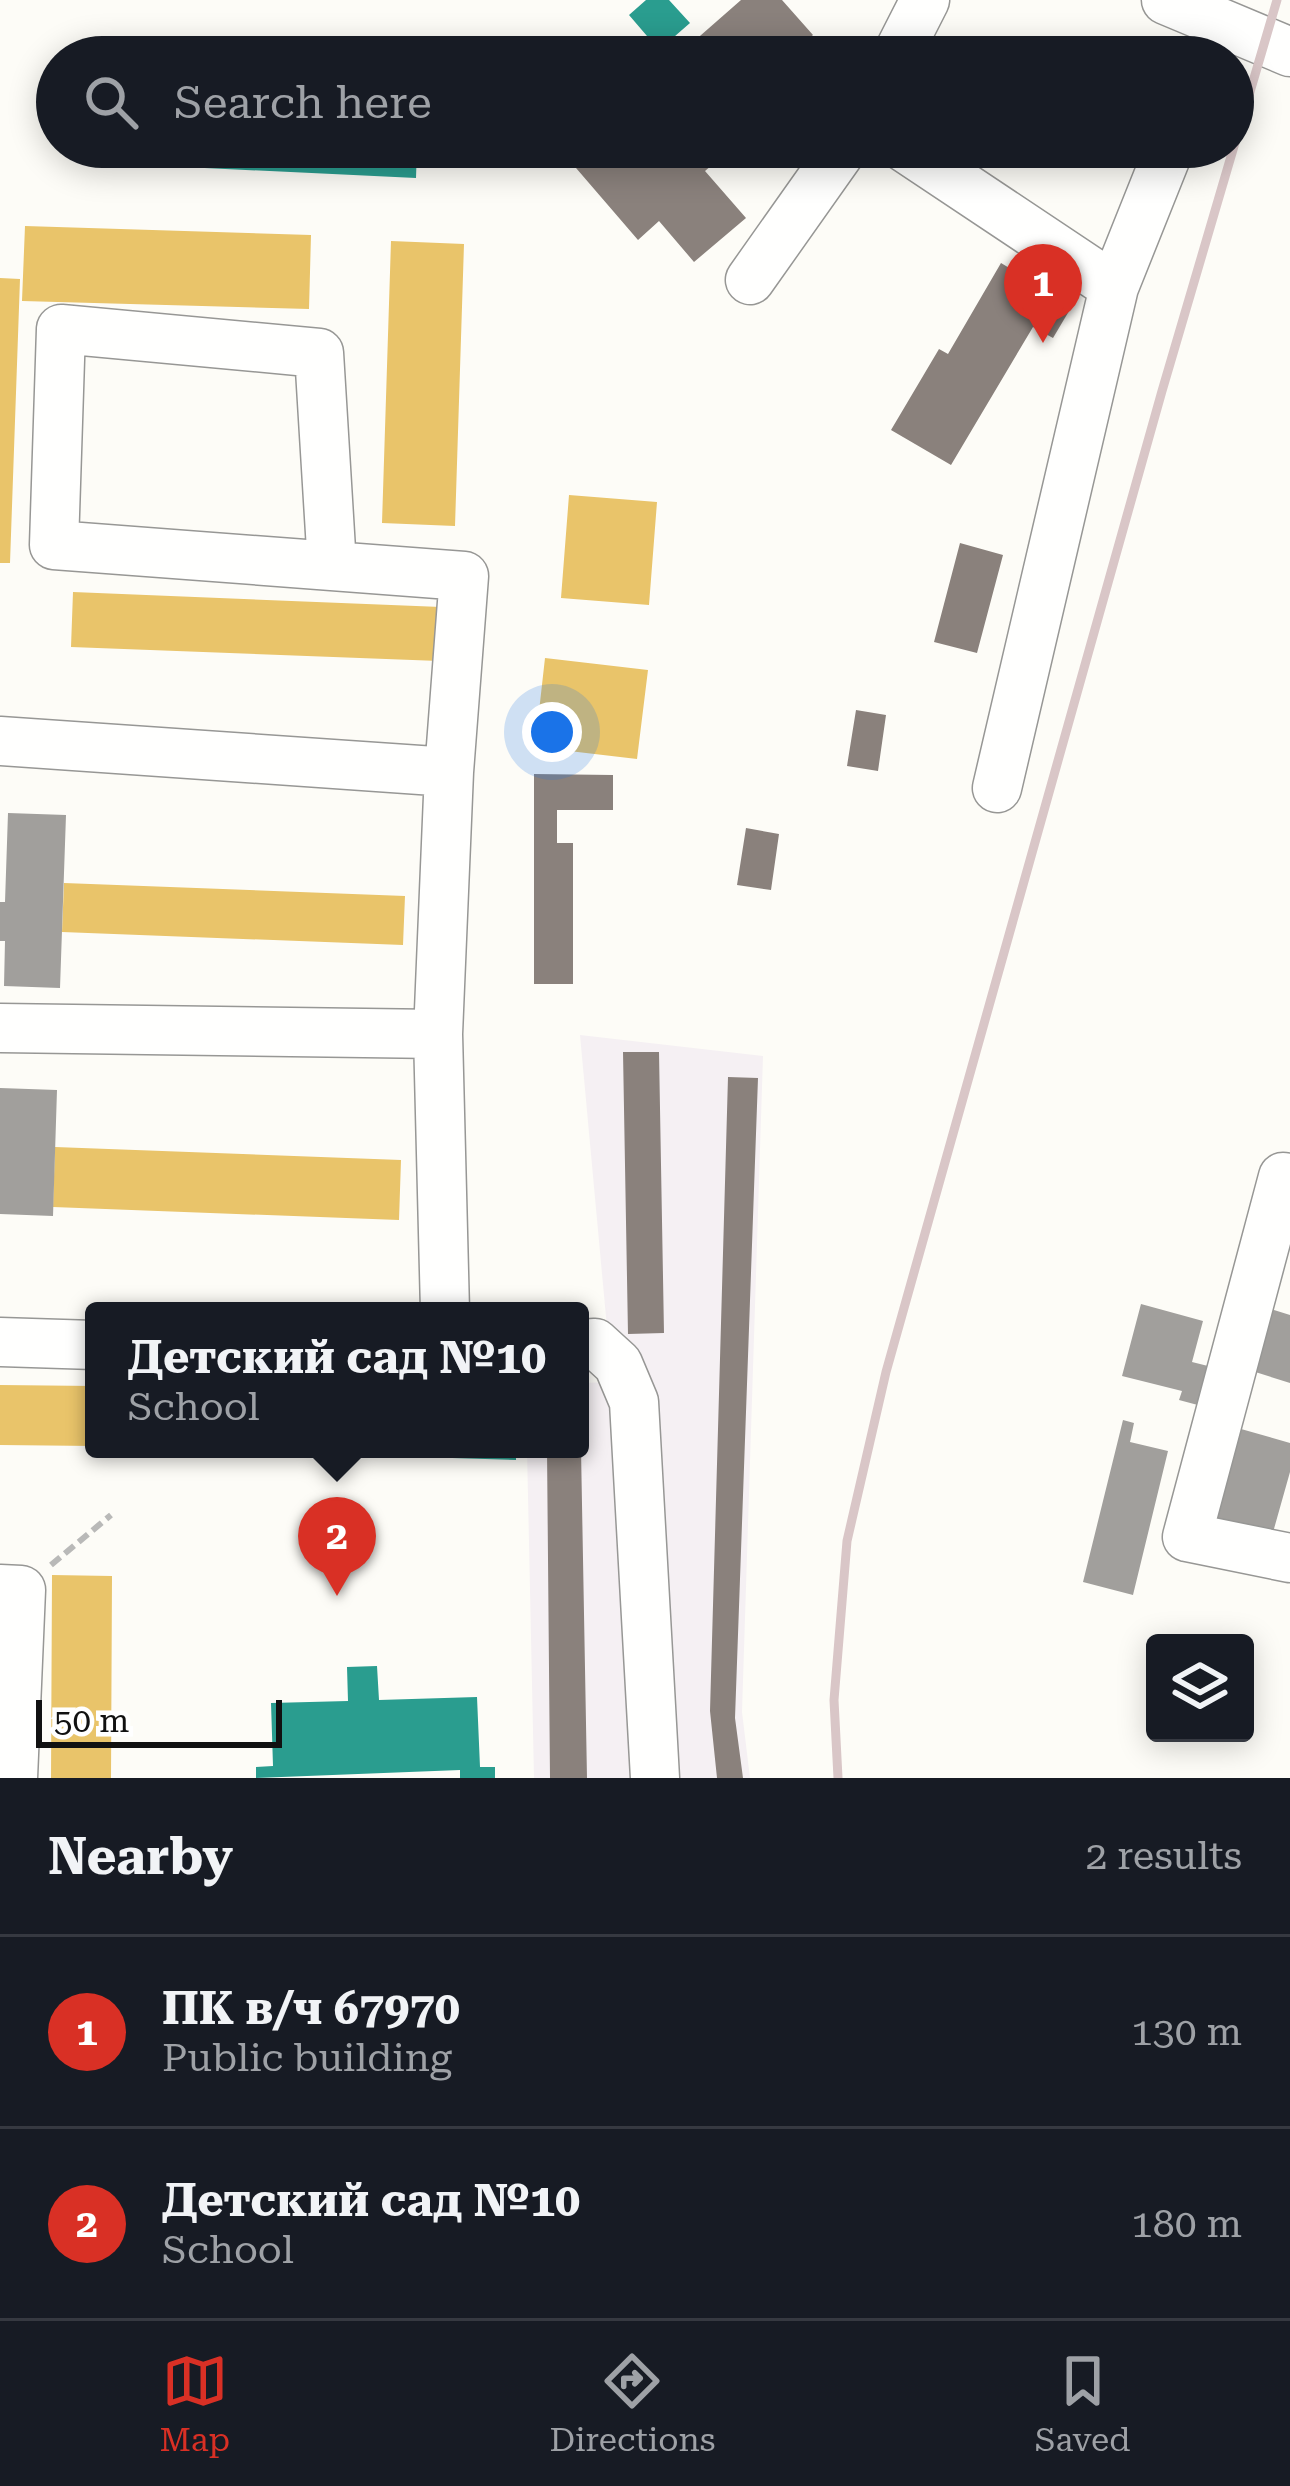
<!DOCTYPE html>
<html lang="en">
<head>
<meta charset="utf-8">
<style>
	:root { --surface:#171b24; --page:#20242c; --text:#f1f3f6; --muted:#9ea1a6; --line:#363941; --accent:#d93025 }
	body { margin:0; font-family:"Roboto Serif",serif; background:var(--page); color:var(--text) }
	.controls { position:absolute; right:36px; bottom:36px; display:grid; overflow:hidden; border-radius:12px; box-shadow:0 6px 30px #0003 }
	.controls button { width:108px; height:108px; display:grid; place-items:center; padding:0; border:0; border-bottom:3px solid var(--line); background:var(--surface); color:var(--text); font:60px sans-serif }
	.scale { position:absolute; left:36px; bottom:30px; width:246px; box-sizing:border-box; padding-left:12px; border:6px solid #111; border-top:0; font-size:33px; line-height:42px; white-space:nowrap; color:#111; -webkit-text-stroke:9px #fff; paint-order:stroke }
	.you { position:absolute; left:552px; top:732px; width:42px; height:42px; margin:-30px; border:9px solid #fff; border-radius:50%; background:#1a73e8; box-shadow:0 0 0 18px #1a73e833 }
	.badge { display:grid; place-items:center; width:78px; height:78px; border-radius:50%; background:var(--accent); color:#fff; font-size:39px; font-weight:700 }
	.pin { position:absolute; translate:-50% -99px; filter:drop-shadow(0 3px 6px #0008) }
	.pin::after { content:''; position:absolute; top:63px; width:42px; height:36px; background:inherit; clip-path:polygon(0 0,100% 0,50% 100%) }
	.popup { position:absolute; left:85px; top:1302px; width:504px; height:156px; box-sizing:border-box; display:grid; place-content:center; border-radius:12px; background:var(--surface); filter:drop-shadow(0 3px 9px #0005); font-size:39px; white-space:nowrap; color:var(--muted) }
	.popup b { font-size:45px; color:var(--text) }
	.popup::after { content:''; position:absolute; left:50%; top:100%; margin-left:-24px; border:24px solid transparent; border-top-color:var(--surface) }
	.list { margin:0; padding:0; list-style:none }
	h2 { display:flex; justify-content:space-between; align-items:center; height:156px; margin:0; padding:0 48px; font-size:51px }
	h2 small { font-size:39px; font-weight:400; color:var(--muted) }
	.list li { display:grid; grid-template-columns:78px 1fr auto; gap:36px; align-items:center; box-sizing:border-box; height:192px; padding:0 48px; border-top:3px solid var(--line) }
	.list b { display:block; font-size:45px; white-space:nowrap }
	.list p { margin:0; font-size:39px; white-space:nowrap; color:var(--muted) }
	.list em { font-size:39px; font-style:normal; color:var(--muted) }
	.icon { flex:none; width:66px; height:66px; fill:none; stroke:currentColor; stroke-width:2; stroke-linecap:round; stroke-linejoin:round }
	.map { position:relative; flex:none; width:1290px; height:1778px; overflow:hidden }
	.search { position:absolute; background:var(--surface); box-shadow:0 6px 30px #0003; left:36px; right:36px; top:36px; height:132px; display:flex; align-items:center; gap:30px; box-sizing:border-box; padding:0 42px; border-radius:66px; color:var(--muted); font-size:45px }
	.sheet { height:540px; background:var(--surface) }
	nav { display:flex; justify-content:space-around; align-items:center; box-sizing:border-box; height:168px; border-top:3px solid var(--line); background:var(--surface); font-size:33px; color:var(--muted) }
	nav a { display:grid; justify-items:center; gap:6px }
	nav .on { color:var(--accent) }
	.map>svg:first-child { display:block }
	.industrial { fill:#f5f0f3 }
	.homes { fill:#e9c46a }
	.schools { fill:#2a9d8f }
	.industry { fill:#8a817c }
	.building { fill:#a19f9c }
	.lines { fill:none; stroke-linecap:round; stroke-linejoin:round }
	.minor-casing { stroke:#979795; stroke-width:51 }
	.path { stroke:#b9b9b8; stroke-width:6; stroke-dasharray:12 6; stroke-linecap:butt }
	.minor { stroke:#fffffe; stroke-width:48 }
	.rail { stroke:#d9c6c7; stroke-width:9 }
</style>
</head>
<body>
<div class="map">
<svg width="1290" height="1778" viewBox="0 0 1290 1778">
	<rect width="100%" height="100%" fill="#fdfcf7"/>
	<path class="industrial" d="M 580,1035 L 763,1056 L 742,1712 L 750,1778 L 534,1778 L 527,1449 L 580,1449 L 580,1383 L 612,1382 Z"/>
	<path class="homes" d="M 25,226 L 311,235 L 309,309 L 22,301 Z
		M 391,241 L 464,244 L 455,526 L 382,523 Z
		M 0,278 L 20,279 L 10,563 L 0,563 Z
		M 569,495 L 657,502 L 649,605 L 561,598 Z
		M 73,592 L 441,607 L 439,661 L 71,647 Z
		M 545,658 L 648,670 L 637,759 L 535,747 Z
		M 64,883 L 405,896 L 403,945 L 62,932 Z
		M 55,1147 L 401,1160 L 399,1220 L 53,1207 Z
		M 0,1385 L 94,1386 L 94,1446 L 0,1445 Z
		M 52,1575 L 112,1576 L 111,1778 L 51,1778 Z"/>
	<path class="schools" d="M 646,0 L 669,0 L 690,23 L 659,50 L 629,15 Z
		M 148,41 L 422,53 L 422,57 L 147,57 Z
		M 144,147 L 417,147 L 416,178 L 143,165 Z
		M 419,1449 L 516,1449 L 516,1460 L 419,1457 Z
		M 377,1666 L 379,1700 L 477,1697 L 480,1767 L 495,1767 L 495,1778 L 460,1778 L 460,1770 L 256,1778 L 256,1767 L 273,1766 L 271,1703 L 348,1701 L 347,1667 Z"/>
	<path class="industry" d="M 741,0 L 782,0 L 813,35 L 797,49 L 804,57 L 676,57 Z
		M 586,147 L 733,147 L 705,171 L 746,218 L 694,262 L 659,221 L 638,240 L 570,161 Z
		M 1001,263 L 1072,306 L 1053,338 L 1033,327 L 951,465 L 891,430 L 939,349 L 948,354 Z
		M 960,543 L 1003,555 L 977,653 L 934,642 Z
		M 856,710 L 886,715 L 878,771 L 847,766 Z
		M 534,774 L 613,775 L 613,810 L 557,810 L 557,843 L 573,843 L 573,984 L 534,984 Z
		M 746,828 L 779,834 L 771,890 L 737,885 Z
		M 623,1052 L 659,1052 L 664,1333 L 628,1334 Z
		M 728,1077 L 758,1078 L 735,1718 L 743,1778 L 717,1778 L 710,1711 Z
		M 547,1449 L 581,1449 L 587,1778 L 550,1778 Z"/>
	<path class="building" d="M 8,813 L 66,815 L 60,988 L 4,986 L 5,941 L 0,941 L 0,902 L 5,902 Z
		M 0,1088 L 57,1090 L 53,1216 L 0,1214 Z
		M 1141,1304 L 1203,1321 L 1192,1362 L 1220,1369 L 1209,1408 L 1179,1400 L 1182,1391 L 1122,1376 Z
		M 1268,1308 L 1290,1315 L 1290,1383 L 1249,1370 Z
		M 1123,1420 L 1134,1423 L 1130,1442 L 1168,1451 L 1133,1595 L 1083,1582 Z
		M 1234,1427 L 1290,1443 L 1290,1472 L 1270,1543 L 1207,1525 Z"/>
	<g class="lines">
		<g class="minor-casing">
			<path id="minor" d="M 1166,0 L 1290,52
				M 896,57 L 925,0
				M 904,147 L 1114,287
				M 750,280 L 844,147
				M 332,566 L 319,353 L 61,329 L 54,545 L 464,576 L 449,772
				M 0,741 L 449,772 L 438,1034 L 445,1311
				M 997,788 L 1114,287 L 1170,147
				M 0,1028 L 438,1034
				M 1290,1178 L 1283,1177 L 1187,1537 L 1290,1558
				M 0,1342 L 94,1345
				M 580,1344 L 595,1343 L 618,1364 L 634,1402 L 655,1778
				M 0,1589 L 21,1590 L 13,1778"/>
		</g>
		<path class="path" d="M 51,1565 L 111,1515"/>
		<use href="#minor" class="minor"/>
		<path class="rail" d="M 838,1778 L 834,1700 L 847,1541 L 886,1372 L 1162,391 L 1277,0"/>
	</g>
</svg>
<div class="controls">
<button><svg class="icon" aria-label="layers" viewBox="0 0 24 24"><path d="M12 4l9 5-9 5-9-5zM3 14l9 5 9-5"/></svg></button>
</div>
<div class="scale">50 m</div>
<div class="you"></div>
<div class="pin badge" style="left:1043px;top:343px">1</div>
<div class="pin badge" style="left:337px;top:1596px">2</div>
<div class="popup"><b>Детский сад №10</b>School</div>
<div class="search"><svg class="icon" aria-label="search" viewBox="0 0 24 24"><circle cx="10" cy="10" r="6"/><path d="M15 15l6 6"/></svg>Search here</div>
</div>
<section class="sheet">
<h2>Nearby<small>2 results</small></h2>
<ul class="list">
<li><span class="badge">1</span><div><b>ПК в/ч 67970</b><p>Public building</p></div><em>130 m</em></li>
<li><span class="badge">2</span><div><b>Детский сад №10</b><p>School</p></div><em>180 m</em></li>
</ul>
</section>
<nav>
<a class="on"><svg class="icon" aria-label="map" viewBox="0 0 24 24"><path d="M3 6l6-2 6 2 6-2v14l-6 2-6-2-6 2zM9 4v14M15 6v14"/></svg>Map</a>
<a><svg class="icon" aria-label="directions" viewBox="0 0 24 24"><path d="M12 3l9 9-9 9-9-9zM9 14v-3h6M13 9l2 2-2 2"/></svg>Directions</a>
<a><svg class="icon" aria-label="saved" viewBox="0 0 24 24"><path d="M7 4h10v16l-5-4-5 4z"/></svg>Saved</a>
</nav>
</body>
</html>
